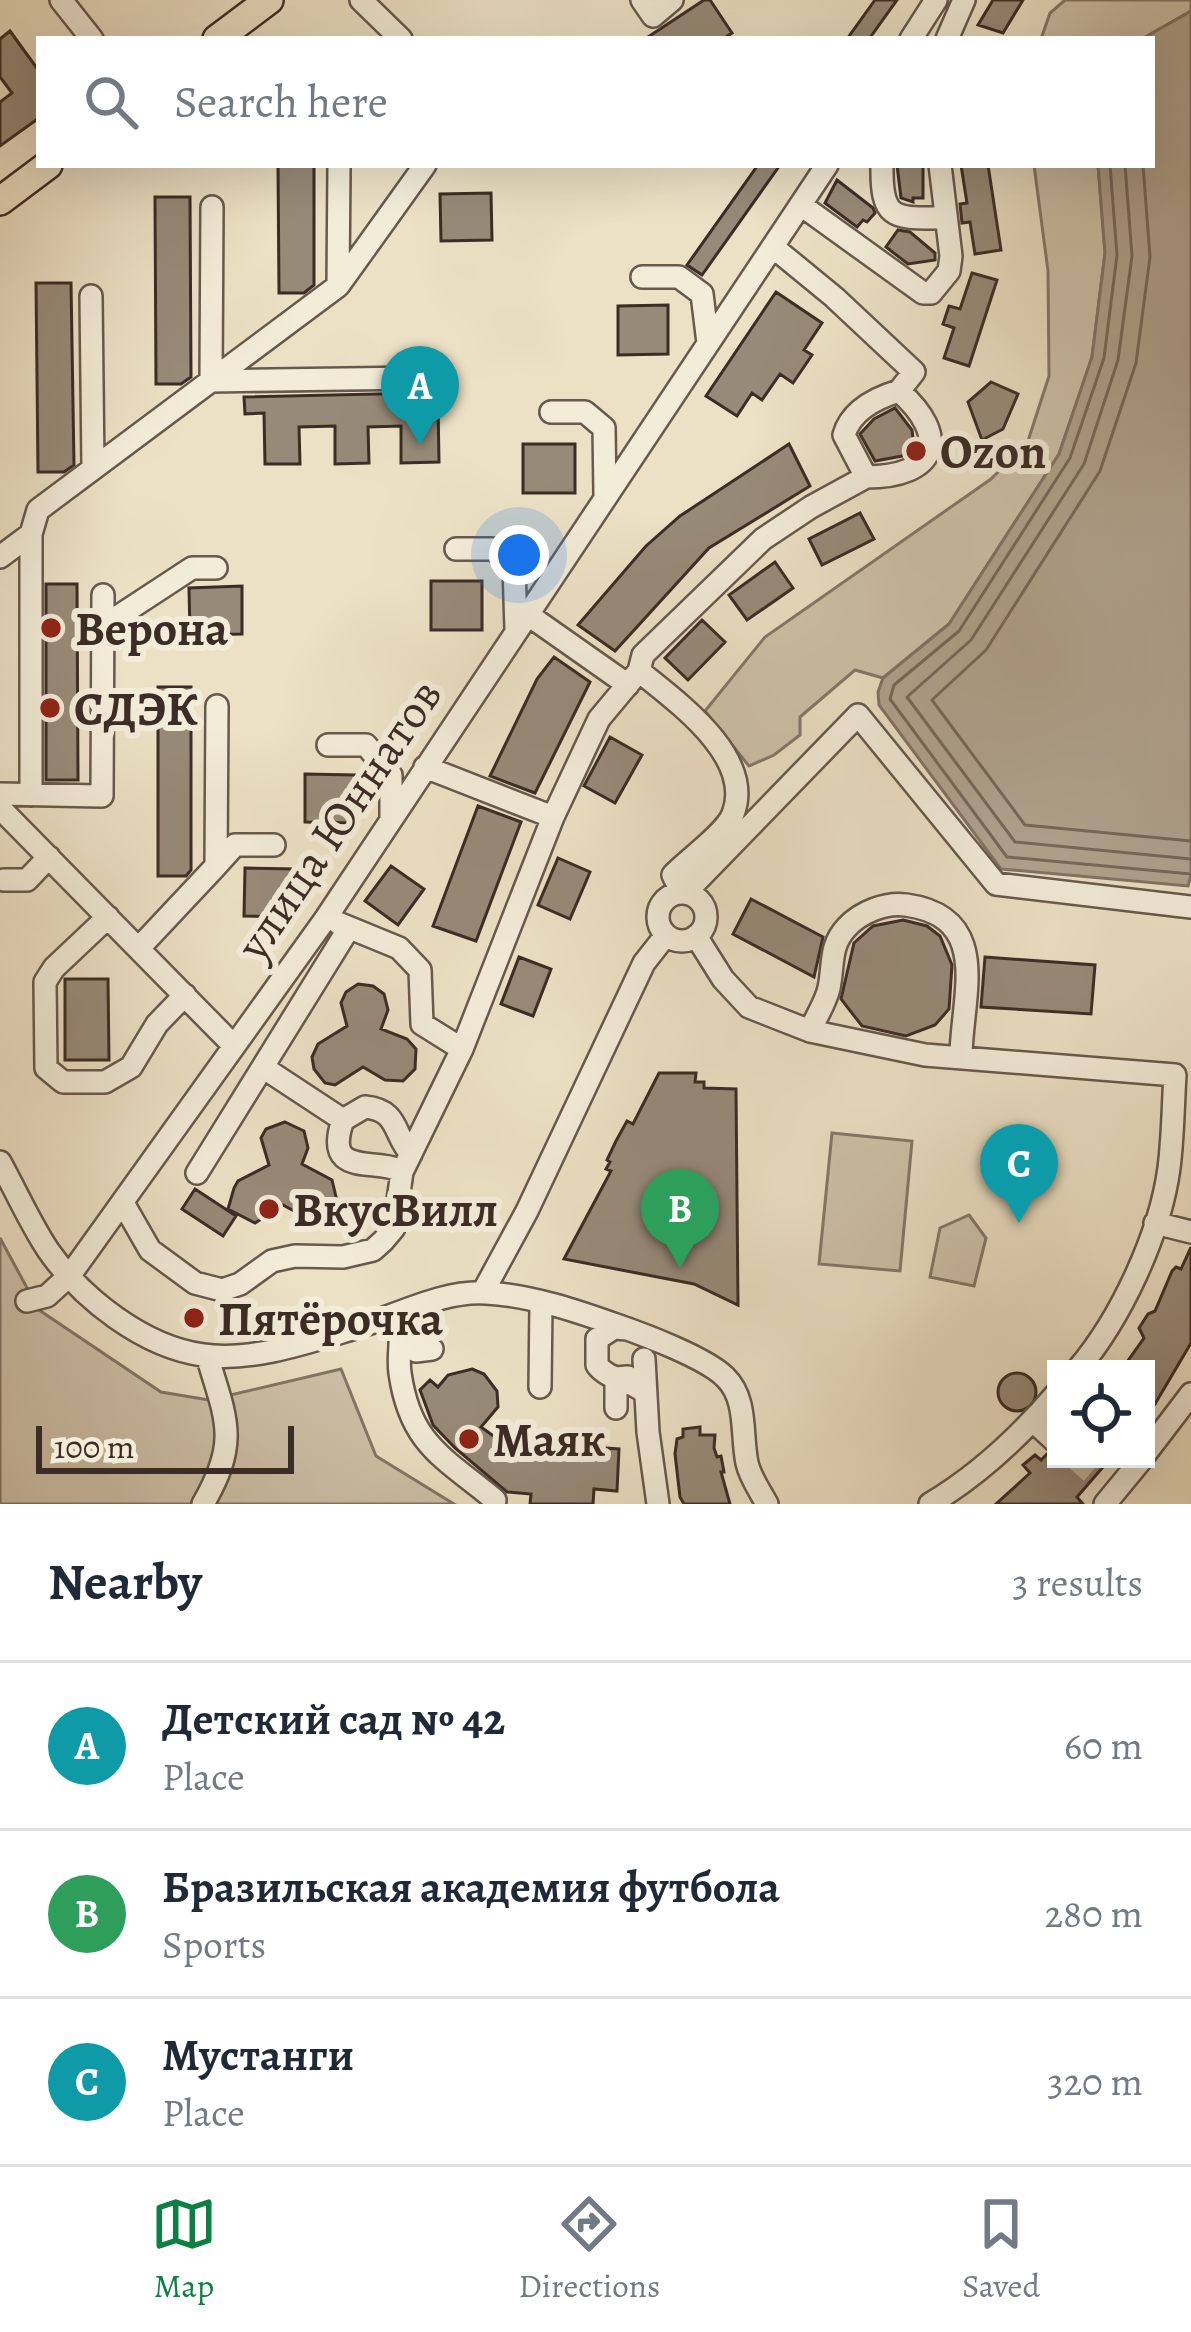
<!DOCTYPE html>
<html lang="en">
<head>
<meta charset="utf-8">
<style>
	:root { --surface:#fff; --page:#f2f2f3; --text:#1f2937; --muted:#747a83; --line:#e0e1e3; --accent:#0b8043 }
	body { margin:0; font-family:Alegreya,serif; background:var(--page); color:var(--text) }
	.controls { position:absolute; right:36px; bottom:36px; display:grid; overflow:hidden; border-radius:0px; box-shadow:0 12px 48px #0002 }
	.controls button { width:108px; height:108px; display:grid; place-items:center; padding:0; border:0; border-bottom:3px solid var(--line); background:var(--surface); color:var(--text); font:60px sans-serif }
	.scale { position:absolute; left:36px; bottom:30px; width:258px; box-sizing:border-box; padding-left:12px; border:6px solid #3b2c25; border-top:0; font-size:33px; line-height:42px; white-space:nowrap; color:#3b2c25; -webkit-text-stroke:9px #f3ecd9; paint-order:stroke }
	.you { position:absolute; left:519px; top:555px; width:42px; height:42px; margin:-30px; border:9px solid #fff; border-radius:50%; background:#1a73e8; box-shadow:0 0 0 18px #1a73e833 }
	.badge { display:grid; place-items:center; width:78px; height:78px; border-radius:50%; background:var(--accent); color:#fff; font-size:39px; font-weight:700 }
	.pin { position:absolute; translate:-50% -99px; filter:drop-shadow(0 3px 6px #0008) }
	.pin::after { content:''; position:absolute; top:63px; width:42px; height:36px; background:inherit; clip-path:polygon(0 0,100% 0,50% 100%) }
	.list { margin:0; padding:0; list-style:none }
	h2 { display:flex; justify-content:space-between; align-items:center; height:156px; margin:0; padding:0 48px; font-size:51px }
	h2 small { font-size:39px; font-weight:400; color:var(--muted) }
	.list li { display:grid; grid-template-columns:78px 1fr auto; gap:36px; align-items:center; box-sizing:border-box; height:168px; padding:0 48px; border-top:3px solid var(--line) }
	.list b { display:block; font-size:45px; white-space:nowrap }
	.list p { margin:0; font-size:39px; white-space:nowrap; color:var(--muted) }
	.list em { font-size:39px; font-style:normal; color:var(--muted) }
	.icon { flex:none; width:66px; height:66px; fill:none; stroke:currentColor; stroke-width:2; stroke-linecap:round; stroke-linejoin:round }
	.map { position:relative; flex:none; width:1191px; height:1504px; overflow:hidden }
	.search { position:absolute; background:var(--surface); box-shadow:0 12px 48px #0002; left:36px; right:36px; top:36px; height:132px; display:flex; align-items:center; gap:30px; box-sizing:border-box; padding:0 42px; border-radius:0px; color:var(--muted); font-size:45px }
	.sheet { height:660px; background:var(--surface) }
	nav { display:flex; justify-content:space-around; align-items:center; box-sizing:border-box; height:168px; border-top:3px solid var(--line); background:var(--surface); font-size:33px; color:var(--muted) }
	nav a { display:grid; justify-items:center; gap:6px }
	nav .on { color:var(--accent) }
	.map>svg:first-child { display:block }
	.green { fill:#cec2aa; stroke:#847768; stroke-width:3 }
	.water { fill:#b0a38f; stroke:#817365; stroke-width:3 }
	.lines { fill:none; stroke-linecap:round; stroke-linejoin:round }
	.shore { stroke:#76685a; stroke-width:3 }
	.building { fill:#978a78; stroke:#3b2c25; stroke-width:3 }
	.minor-tunnel { stroke:#c9bda5; stroke-width:21; stroke-dasharray:21 10; stroke-linecap:butt }
	.minor-casing { stroke:#67594d; stroke-width:26 }
	.major-casing { stroke:#3b2c25; stroke-width:32 }
	.minor { stroke:#f3ecd9; stroke-width:21 }
	.major { stroke:#ece1c5; stroke-width:27 }
	.poi-dot { fill:#8f2418; stroke:#f3ecd9; stroke-width:4.5 }
	.labels { text-anchor:middle; stroke-width:12; stroke-linejoin:round; paint-order:stroke }
	.poi-label { font-size:48px; font-weight:bold; fill:#3b2c25; stroke:#f3ecd9; text-anchor:start }
	.street-label { font-size:48px; fill:#3b2c25; stroke:#f3ecd9 }
</style>
</head>
<body>
<div class="map">
<svg width="1191" height="1504" viewBox="0 0 1191 1504">
	<rect width="100%" height="100%" fill="#ece1c5"/>
	<filter id="stains"><feTurbulence type="fractalNoise" baseFrequency=".00167" numOctaves="4"/><feColorMatrix values="0 0 0 0 .2 0 0 0 0 .09 0 0 0 0 .02 0 0 0 .5 -.17"/></filter>
	<radialGradient id="worn" r=".72"><stop offset=".6" stop-color="#630" stop-opacity="0"/><stop offset="1" stop-color="#630" stop-opacity=".3"/></radialGradient>
	<path class="green" d="M 1065,0 L 1191,0 L 1191,11 L 1142,39 L 1041,39 L 1050,13 Z
		M 1034,165 L 1098,165 L 1105,253 L 1092,357 L 1059,454 L 949,624 L 883,678 L 855,670 L 800,717 L 800,735 L 774,755 L 749,766 L 705,711 L 765,637 L 991,479 L 1028,441 L 1049,376 L 1048,271 Z
		M 832,1133 L 912,1141 L 900,1271 L 819,1264 Z
		M 969,1215 L 986,1238 L 974,1286 L 930,1277 L 940,1228 Z
		M 0,1238 L 39,1310 L 161,1392 L 209,1400 L 341,1369 L 376,1456 L 454,1504 L 0,1504 Z"/>
	<path class="water" d="M 1191,11 L 1191,875 L 1188,886 L 1001,869 L 879,705 L 878,692 L 883,678 L 949,624 L 1059,454 L 1092,357 L 1105,253 L 1098,165 L 1152,165 L 1152,39 L 1142,39 Z"/>
	<g class="lines">
		<path class="shore" d="M 1110,165 L 1117,255 L 1104,358 L 1070,458 L 959,631 L 894,685 L 890,699 L 1007,857 L 1191,874
			M 1125,165 L 1132,256 L 1118,360 L 1084,464 L 971,640 L 907,697 L 1015,842 L 1191,859
			M 1143,165 L 1150,257 L 1136,363 L 1100,471 L 986,650 L 932,700 L 1025,825 L 1191,841"/>
	</g>
	<path class="building" d="M 704,0 L 710,0 L 732,33 L 723,39 L 645,39 Z
		M 875,0 L 897,0 L 869,39 L 847,39 Z
		M 993,0 L 1023,0 L 1003,33 L 978,25 Z
		M 10,31 L 39,71 L 39,118 L 0,146 L 0,102 L 12,93 L 0,77 L 0,39 Z
		M 278,165 L 314,165 L 314,285 L 304,293 L 279,293 Z
		M 758,165 L 780,165 L 702,275 L 687,265 Z
		M 897,165 L 923,165 L 923,198 L 913,198 L 913,202 L 901,198 Z
		M 961,165 L 988,165 L 1001,250 L 975,254 L 970,222 L 962,223 L 960,204 L 967,203 Z
		M 837,180 L 873,208 L 875,213 L 867,222 L 863,220 L 857,227 L 825,203 Z
		M 491,193 L 492,240 L 441,241 L 440,194 Z
		M 155,197 L 190,197 L 191,377 L 181,384 L 156,384 Z
		M 898,230 L 910,232 L 935,253 L 935,260 L 908,264 L 886,247 Z
		M 972,273 L 997,280 L 969,366 L 944,358 L 954,328 L 943,324 L 949,306 L 960,309 Z
		M 36,283 L 71,283 L 74,465 L 64,472 L 38,472 Z
		M 776,292 L 822,323 L 804,350 L 812,355 L 793,383 L 780,374 L 762,400 L 752,393 L 737,416 L 706,396 Z
		M 668,305 L 668,354 L 618,355 L 618,306 Z
		M 991,382 L 1018,394 L 1003,429 L 982,440 L 968,402 Z
		M 420,393 L 420,405 L 438,404 L 439,462 L 401,463 L 401,426 L 368,427 L 369,463 L 335,464 L 335,426 L 299,427 L 300,464 L 265,464 L 264,413 L 245,414 L 244,397 Z
		M 895,408 L 912,430 L 914,446 L 902,456 L 875,461 L 860,434 L 874,419 Z
		M 523,444 L 575,444 L 575,493 L 523,493 Z
		M 789,444 L 810,486 L 709,548 L 615,651 L 578,625 L 646,546 L 680,516 Z
		M 860,513 L 874,539 L 822,565 L 809,539 Z
		M 775,562 L 793,588 L 747,620 L 729,595 Z
		M 431,581 L 482,581 L 482,630 L 431,630 Z
		M 46,584 L 77,584 L 78,780 L 46,780 Z
		M 242,586 L 242,634 L 190,635 L 189,588 Z
		M 702,620 L 725,642 L 688,680 L 665,658 Z
		M 554,657 L 590,682 L 535,793 L 490,776 L 537,679 Z
		M 158,687 L 191,687 L 191,870 L 186,876 L 158,876 Z
		M 610,737 L 642,755 L 615,803 L 584,786 Z
		M 305,774 L 355,775 L 355,823 L 305,822 Z
		M 478,806 L 521,822 L 476,941 L 433,926 Z
		M 558,858 L 590,872 L 570,919 L 538,905 Z
		M 391,866 L 424,889 L 398,925 L 365,901 Z
		M 245,868 L 296,869 L 295,917 L 244,916 Z
		M 751,899 L 823,937 L 814,977 L 733,934 Z
		M 903,920 L 927,926 L 940,936 L 952,965 L 949,1009 L 935,1025 L 906,1036 L 862,1026 L 841,999 L 854,943 L 873,926 Z
		M 519,957 L 551,969 L 533,1016 L 501,1004 Z
		M 985,957 L 1095,965 L 1091,1014 L 981,1007 Z
		M 65,979 L 108,979 L 109,1060 L 65,1060 Z
		M 358,984 L 373,986 L 384,994 L 388,1010 L 381,1029 L 407,1039 L 416,1049 L 415,1069 L 403,1081 L 385,1080 L 363,1067 L 335,1085 L 325,1083 L 314,1069 L 312,1057 L 318,1044 L 347,1026 L 341,1003 L 346,992 Z
		M 659,1073 L 696,1073 L 695,1082 L 704,1082 L 704,1088 L 736,1089 L 738,1305 L 694,1284 L 564,1259 L 611,1171 L 606,1169 L 610,1162 L 607,1160 L 616,1141 L 627,1121 L 633,1124 Z
		M 285,1122 L 304,1131 L 308,1148 L 302,1164 L 332,1180 L 337,1201 L 323,1218 L 305,1217 L 283,1205 L 255,1223 L 228,1209 L 234,1188 L 238,1181 L 269,1165 L 261,1138 L 266,1129 Z
		M 195,1189 L 236,1216 L 223,1236 L 182,1209 Z
		M 1191,1247 L 1191,1343 L 1155,1404 L 1146,1399 L 1146,1369 L 1122,1369 L 1144,1338 L 1139,1328 L 1148,1314 L 1155,1311 L 1172,1271 L 1176,1267 L 1181,1269 Z
		M 472,1369 L 484,1374 L 497,1391 L 498,1407 L 481,1427 L 518,1454 L 517,1442 L 619,1449 L 617,1491 L 594,1489 L 593,1504 L 530,1504 L 531,1494 L 507,1492 L 455,1448 L 433,1425 L 420,1390 L 430,1380 L 438,1387 L 448,1375 Z
		M998 1392a19 19 0 1 1 38 0a19 19 0 1 1-38 0Z
		M 700,1427 L 700,1435 L 715,1435 L 714,1448 L 717,1457 L 721,1456 L 724,1472 L 721,1472 L 730,1504 L 684,1504 L 680,1497 L 675,1454 L 677,1439 L 683,1437 L 683,1429 Z
		M 1047,1454 L 1053,1459 L 1110,1459 L 1077,1497 L 1083,1504 L 996,1504 L 1030,1473 L 1023,1465 L 1035,1455 L 1041,1460 Z"/>
	<g class="lines">
		<path class="minor-tunnel" d="M 1075,1459 L 1097,1478"/>
		<g class="minor-casing">
			<path id="minor" d="M 61,0 L 92,39
				M 361,0 L 401,39
				M 642,0 L 653,16 L 672,0
				M 911,39 L 936,0
				M 947,39 L 964,0
				M 882,165 C 881,222 895,218 946,218
				M 801,205 L 923,293 L 931,293 L 949,271 L 951,256 L 940,165
				M 212,207 L 211,381 L 417,378
				M 773,247 L 834,297 L 914,372 L 899,391 C 951,437 937,477 866,477 L 844,435 C 851,410 876,398 899,391
				M 642,277 L 679,277 L 702,294 L 708,343
				M 339,285 L 425,165
				M 91,296 L 93,469
				M 551,412 L 585,412 L 604,428 L 605,495
				M 31,534 L 31,795
				M 456,549 L 493,549 L 514,566 L 516,630
				M 0,557 L 31,534 L 38,510 L 338,286 L 339,165
				M 527,614 L 628,685
				M 102,627 L 192,568 L 216,568
				M 639,671 C 677,702 755,757 733,814 C 726,833 688,859 673,875 L 679,887 L 692,886 L 858,715 L 996,884 L 1191,907
				M 328,745 L 366,745 L 391,775 L 391,818
				M 425,767 L 553,817
				M 0,794 L 102,796 L 103,595
				M 0,808 L 234,1046
				M 216,866 L 235,845 L 274,845
				M 4,880 L 27,880 L 49,857
				M658 917a24 24 0 1 1 48 0a24 24 0 1 1-48 0Z
				M 108,917 L 54,968 L 45,982 L 46,1068 L 63,1082 L 105,1082 L 131,1067 L 157,1024 L 185,995
				M 338,923 L 399,948 L 420,970 L 422,1024 L 462,1049
				M 696,936 L 723,979 L 749,1007 L 810,1031 L 925,1055 L 1175,1075 C 1173,1106 1173,1137 1169,1168 C 1160,1235 1121,1318 1078,1369
				M 139,948 L 216,866 L 217,706
				M 810,1031 C 816,1017 826,1002 829,988 C 834,964 829,946 847,927 C 861,912 886,902 906,905 C 994,917 961,998 961,1057
				M 264,1068 L 343,1120
				M 0,1162 C 16,1191 30,1223 48,1250 C 82,1299 144,1347 203,1355 C 252,1362 309,1342 355,1328 C 396,1316 443,1290 486,1293 C 530,1295 577,1311 619,1326 C 645,1335 706,1358 725,1377 C 748,1399 741,1435 747,1463 C 750,1477 760,1491 767,1504
				M 402,1172 C 378,1156 322,1180 343,1120 L 365,1107 C 399,1110 393,1134 411,1154
				M 197,1173 L 349,928
				M 123,1203 L 150,1250 L 195,1283 L 222,1290 L 240,1284 L 272,1261 L 295,1256 L 343,1257 L 373,1250 L 383,1241 L 394,1228 L 402,1172 L 462,1049 L 553,817 L 599,719 L 639,671 L 643,655 L 763,539 L 811,507 L 866,477
				M 1155,1223 L 1191,1232
				M 483,1292 L 527,1211 L 644,963 L 666,935
				M 27,1301 L 47,1296 L 70,1275 L 326,918 L 827,165
				M 398,1315 C 404,1334 397,1353 400,1373 C 410,1444 443,1457 495,1500
				M 406,1328 L 412,1327 L 416,1351 L 432,1349
				M 628,1329 L 614,1328 L 597,1339 L 597,1365 C 609,1381 631,1379 645,1393
				M 644,1359 L 648,1432 L 658,1504
				M 540,1387 L 541,1303
				M 616,1408 L 616,1378 L 628,1377
				M 1033,1421 L 1056,1442
				M 1146,1453 L 1191,1394
				M 203,1504 C 239,1442 227,1421 207,1356
				M 930,1504 C 977,1476 1021,1435 1056,1394
				M 1105,1504 L 1142,1459"/>
		</g>
		<g class="major-casing">
			<path id="major" d="M 217,39 L 269,0
				M 0,201 L 48,165"/>
		</g>
		<use href="#minor" class="minor"/>
		<use href="#major" class="major"/>
	</g>
	<g class="poi-dot">
		<circle cx="916" cy="451" r="12"/>
		<circle cx="51" cy="628" r="12"/>
		<circle cx="50" cy="708" r="12"/>
		<circle cx="269" cy="1209" r="12"/>
		<circle cx="194" cy="1318" r="12"/>
		<circle cx="469" cy="1439" r="12"/>
	</g>
	<g class="labels">
		<g class="poi-label">
			<text x="940" y="468">Ozon</text>
			<text x="75" y="645">Верона</text>
			<text x="74" y="725">СДЭК</text>
			<text x="293" y="1226">ВкусВилл</text>
			<text x="218" y="1335">Пятёрочка</text>
			<text x="493" y="1456">Маяк</text>
		</g>
		<g class="street-label">
			<text transform="translate(338 819) rotate(-56)" y="17">улица Юннатов</text>
		</g>
	</g>
	<rect width="100%" height="100%" filter="url(#stains)"/>
	<rect width="100%" height="100%" fill="url(#worn)"/>
</svg>
<div class="controls">
<button><svg class="icon" aria-label="locate" viewBox="0 0 24 24"><circle cx="12" cy="12" r="6"/><path d="M12 2v4M12 18v4M2 12h4M18 12h4"/></svg></button>
</div>
<div class="scale">100 m</div>
<div class="you"></div>
<div class="pin badge" style="left:420px;top:445px;background:#0f9aa8">A</div>
<div class="pin badge" style="left:680px;top:1268px;background:#2e9e5b">B</div>
<div class="pin badge" style="left:1019px;top:1223px;background:#0f9aa8">C</div>
<div class="search"><svg class="icon" aria-label="search" viewBox="0 0 24 24"><circle cx="10" cy="10" r="6"/><path d="M15 15l6 6"/></svg>Search here</div>
</div>
<section class="sheet">
<h2>Nearby<small>3 results</small></h2>
<ul class="list">
<li><span class="badge" style="background:#0f9aa8">A</span><div><b>Детский сад № 42</b><p>Place</p></div><em>60 m</em></li>
<li><span class="badge" style="background:#2e9e5b">B</span><div><b>Бразильская академия футбола</b><p>Sports</p></div><em>280 m</em></li>
<li><span class="badge" style="background:#0f9aa8">C</span><div><b>Мустанги</b><p>Place</p></div><em>320 m</em></li>
</ul>
</section>
<nav>
<a class="on"><svg class="icon" aria-label="map" viewBox="0 0 24 24"><path d="M3 6l6-2 6 2 6-2v14l-6 2-6-2-6 2zM9 4v14M15 6v14"/></svg>Map</a>
<a><svg class="icon" aria-label="directions" viewBox="0 0 24 24"><path d="M12 3l9 9-9 9-9-9zM9 14v-3h6M13 9l2 2-2 2"/></svg>Directions</a>
<a><svg class="icon" aria-label="saved" viewBox="0 0 24 24"><path d="M7 4h10v16l-5-4-5 4z"/></svg>Saved</a>
</nav>
</body>
</html>
